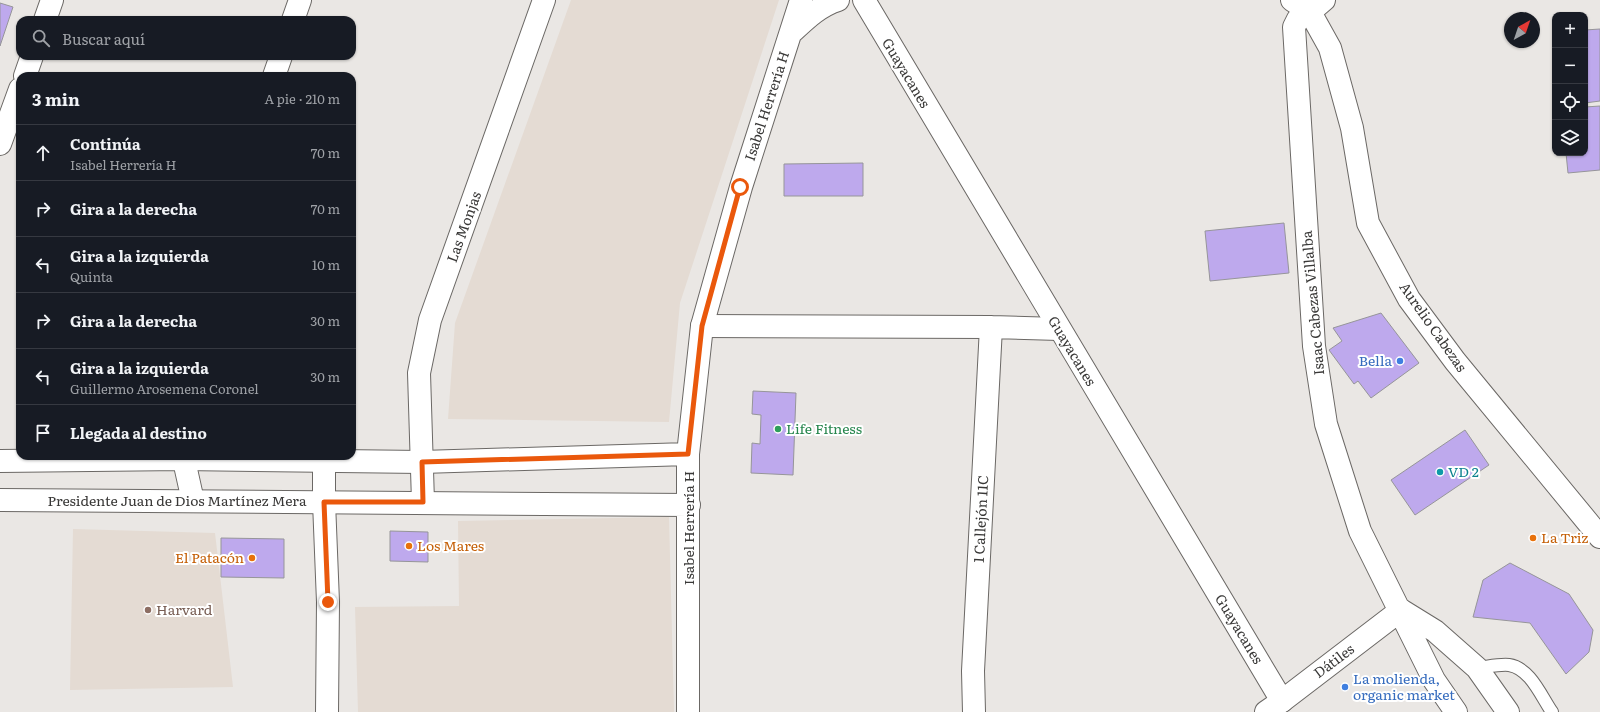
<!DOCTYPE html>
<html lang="es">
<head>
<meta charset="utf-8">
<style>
	:root { --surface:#171b24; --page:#242831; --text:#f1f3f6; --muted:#9ea1a6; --line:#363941 }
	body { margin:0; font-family:Literata,serif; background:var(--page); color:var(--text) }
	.controls { position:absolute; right:12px; top:12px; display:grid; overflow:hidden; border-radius:8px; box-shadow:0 1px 3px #0004 }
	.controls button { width:36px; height:36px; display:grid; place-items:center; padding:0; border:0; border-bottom:1px solid var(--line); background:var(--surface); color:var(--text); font:20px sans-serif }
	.compass { position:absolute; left:1504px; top:12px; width:36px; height:36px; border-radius:50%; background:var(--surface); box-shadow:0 1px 3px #0004; rotate:40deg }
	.stop { position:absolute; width:12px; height:12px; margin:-9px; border:3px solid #ea580c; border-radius:50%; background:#fff }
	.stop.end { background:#ea580c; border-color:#fff; box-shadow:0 1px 4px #0008 }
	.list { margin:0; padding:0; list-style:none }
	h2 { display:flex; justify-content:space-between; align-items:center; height:52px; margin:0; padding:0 16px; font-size:17px }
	h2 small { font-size:13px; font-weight:400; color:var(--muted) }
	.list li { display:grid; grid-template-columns:26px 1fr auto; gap:12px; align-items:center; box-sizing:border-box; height:56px; padding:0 16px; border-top:1px solid var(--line) }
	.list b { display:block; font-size:15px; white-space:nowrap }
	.list p { margin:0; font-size:13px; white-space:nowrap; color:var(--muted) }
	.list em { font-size:13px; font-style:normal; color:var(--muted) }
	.icon { flex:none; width:22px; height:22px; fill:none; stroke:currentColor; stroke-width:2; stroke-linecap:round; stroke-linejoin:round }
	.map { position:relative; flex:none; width:1600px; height:712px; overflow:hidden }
	.search { position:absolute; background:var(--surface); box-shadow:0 1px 3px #0004; left:16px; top:16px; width:340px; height:44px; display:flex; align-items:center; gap:10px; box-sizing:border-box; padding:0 14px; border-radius:12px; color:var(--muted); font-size:15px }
	.panel { position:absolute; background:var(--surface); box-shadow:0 1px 3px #0004; left:16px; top:72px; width:340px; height:388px; border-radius:12px }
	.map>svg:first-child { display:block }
	.built { fill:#e4dbd3 }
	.building { fill:#bea9ed; stroke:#969599 }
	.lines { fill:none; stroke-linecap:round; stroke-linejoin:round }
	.service-casing { stroke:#6b6865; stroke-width:14 }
	.minor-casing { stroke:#6b6865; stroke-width:24 }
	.tertiary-casing { stroke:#6b6865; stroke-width:24 }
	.service { stroke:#fff; stroke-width:12 }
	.minor { stroke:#fff; stroke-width:22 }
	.tertiary { stroke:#fff; stroke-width:22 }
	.route { stroke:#ea580c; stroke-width:5 }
	.shop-dot { fill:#3f7fe0; stroke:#fff; stroke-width:1.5 }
	.leisure-dot { fill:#2e9e5b; stroke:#fff; stroke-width:1.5 }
	.culture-dot { fill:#0f9aa8; stroke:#fff; stroke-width:1.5 }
	.food-dot { fill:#e8710a; stroke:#fff; stroke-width:1.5 }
	.education-dot { fill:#8d6e63; stroke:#fff; stroke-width:1.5 }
	.labels { text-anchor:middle; stroke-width:4; stroke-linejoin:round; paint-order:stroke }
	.street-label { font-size:14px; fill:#393837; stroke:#fff }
	.shop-label { font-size:14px; fill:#366cbe; stroke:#fff; text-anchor:end }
	.leisure-label { font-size:14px; fill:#27864d; stroke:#fff; text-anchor:start }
	.culture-label { font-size:14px; fill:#0d838f; stroke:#fff; text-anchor:start }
	.food-label { font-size:14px; fill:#c56008; stroke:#fff; text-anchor:start }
	.education-label { font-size:14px; fill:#785e54; stroke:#fff; text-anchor:start }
</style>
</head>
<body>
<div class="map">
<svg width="1600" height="712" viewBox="0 0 1600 712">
	<rect width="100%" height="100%" fill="#eae7e4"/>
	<path class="built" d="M 571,0 L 779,0 L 680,303 L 669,422 L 448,419 L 455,323 Z
		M 669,517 L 674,712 L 358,712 L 355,607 L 459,606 L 458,521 Z
		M 73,529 L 215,533 L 233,687 L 70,690 Z"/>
	<path class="building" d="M 0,3 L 13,7 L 0,46 Z
		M 1600,29 L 1600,101 L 1585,103 L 1585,30 Z
		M 1600,106 L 1600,170 L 1568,173 L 1566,153 L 1585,153 L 1585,107 Z
		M 863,163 L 863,196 L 784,196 L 784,164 Z
		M 1284,223 L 1289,273 L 1210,281 L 1205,231 Z
		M 1381,313 L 1419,363 L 1371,398 L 1358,381 L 1354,384 L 1329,350 L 1342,341 L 1333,328 Z
		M 753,391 L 796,393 L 793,475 L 751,473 L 752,443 L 760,444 L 761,415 L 752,414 Z
		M 1465,430 L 1489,465 L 1415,515 L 1391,480 Z
		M 390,531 L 428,532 L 428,562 L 390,561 Z
		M 221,538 L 284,539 L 284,578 L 221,577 Z
		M 1510,563 L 1569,594 L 1593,630 L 1589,652 L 1566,674 L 1530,623 L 1473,617 L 1483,580 Z"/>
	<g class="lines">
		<g class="service-casing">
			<path id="service" d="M 1477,668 C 1487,667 1499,664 1509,665 C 1530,668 1541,696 1552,712"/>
		</g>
		<g class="minor-casing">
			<path id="minor" d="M 1292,0 L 1310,12 L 1324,0
				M 45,20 L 52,0
				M 293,20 L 300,0
				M 25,76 L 32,56
				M 274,76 L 281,56
				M 0,144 L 20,89
				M 702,326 L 991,327 L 1059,329
				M 183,456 L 193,501
				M 324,460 L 324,502 L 328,602 L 327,712
				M 423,502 L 419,373 L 430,320 L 544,0
				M 974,712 L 973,671 L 991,327
				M 1266,712 L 1282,701"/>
		</g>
		<g class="tertiary-casing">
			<path id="tertiary" d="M 864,0 L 1282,701 L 1401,610
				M 791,33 C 806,19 819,6 838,0
				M 0,461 L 182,459 L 422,462 L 688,454
				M 0,500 L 689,505
				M 1401,610 L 1435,631 L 1477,668 L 1508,712
				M 688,712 L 688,454 L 702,326 L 741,187 L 801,0
				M 1456,712 L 1434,680 L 1360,531 L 1326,424 L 1314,346 L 1294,27 L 1298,19 L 1310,12 L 1330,48 L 1352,128 L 1368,223 L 1409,299 L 1455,361 L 1600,537"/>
		</g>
		<use href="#service" class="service"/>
		<use href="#minor" class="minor"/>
		<use href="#tertiary" class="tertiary"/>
	</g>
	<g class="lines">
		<path class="route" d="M 328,602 L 324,502 L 423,502 L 422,462 L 688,454 L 702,326 L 740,187"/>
	</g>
	<g class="shop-dot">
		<circle cx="1400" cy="361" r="4"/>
		<circle cx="1345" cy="687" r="4"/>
	</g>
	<circle class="leisure-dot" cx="778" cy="429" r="4"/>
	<circle class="culture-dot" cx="1440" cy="472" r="4"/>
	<g class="food-dot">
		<circle cx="1533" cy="538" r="4"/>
		<circle cx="409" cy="546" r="4"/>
		<circle cx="252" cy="558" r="4"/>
	</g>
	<circle class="education-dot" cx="148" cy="610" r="4"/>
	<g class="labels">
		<g class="street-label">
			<text transform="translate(906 73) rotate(59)" y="5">Guayacanes</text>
			<text transform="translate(767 106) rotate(-72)" y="5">Isabel Herrería H</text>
			<text transform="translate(464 227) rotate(-70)" y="5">Las Monjas</text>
			<text transform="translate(1313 303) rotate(-95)" y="5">Isaac Cabezas Villalba</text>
			<text transform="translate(1433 327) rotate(55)" y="5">Aurelio Cabezas</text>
			<text transform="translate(1072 351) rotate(59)" y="5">Guayacanes</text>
			<text x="177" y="506">Presidente Juan de Dios Martínez Mera</text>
			<text transform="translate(981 519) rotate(-87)" y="5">1 Callejón 11C</text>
			<text transform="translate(689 528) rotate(-90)" y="5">Isabel Herrería H</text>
			<text transform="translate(1239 629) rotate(59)" y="5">Guayacanes</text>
			<text transform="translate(1334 661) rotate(-37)" y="5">Dátiles</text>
		</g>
		<g class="shop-label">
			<text x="1392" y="366">Bella</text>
			<text x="1353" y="684" text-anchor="start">La molienda,<tspan x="1353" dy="16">organic market</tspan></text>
		</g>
		<g class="leisure-label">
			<text x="786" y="434">Life Fitness</text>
		</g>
		<g class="culture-label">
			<text x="1448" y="477">VD 2</text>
		</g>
		<g class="food-label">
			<text x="1541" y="543">La Triz</text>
			<text x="417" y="551">Los Mares</text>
			<text x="244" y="563" text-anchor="end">El Patacón</text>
		</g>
		<g class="education-label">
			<text x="156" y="615">Harvard</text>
		</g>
	</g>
</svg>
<div class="controls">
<button>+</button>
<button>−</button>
<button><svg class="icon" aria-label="locate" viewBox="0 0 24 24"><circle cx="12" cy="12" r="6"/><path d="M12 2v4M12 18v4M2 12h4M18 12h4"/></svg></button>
<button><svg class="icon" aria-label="layers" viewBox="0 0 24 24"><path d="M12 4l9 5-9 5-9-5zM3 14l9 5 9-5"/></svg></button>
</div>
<svg class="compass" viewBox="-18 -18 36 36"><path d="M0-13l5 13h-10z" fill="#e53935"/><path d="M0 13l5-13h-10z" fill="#9ea1a6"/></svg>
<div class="stop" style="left:740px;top:187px"></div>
<div class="stop end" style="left:328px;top:602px"></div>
<div class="search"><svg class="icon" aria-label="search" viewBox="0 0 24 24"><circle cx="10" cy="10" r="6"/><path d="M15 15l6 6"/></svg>Buscar aquí</div>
<section class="panel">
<h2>3 min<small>A pie · 210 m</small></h2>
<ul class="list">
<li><svg class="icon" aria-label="ahead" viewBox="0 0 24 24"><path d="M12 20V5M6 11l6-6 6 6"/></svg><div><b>Continúa</b><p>Isabel Herrería H</p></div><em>70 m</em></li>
<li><svg class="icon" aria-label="right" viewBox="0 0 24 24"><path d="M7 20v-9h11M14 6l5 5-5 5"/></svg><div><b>Gira a la derecha</b></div><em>70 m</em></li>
<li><svg class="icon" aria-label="left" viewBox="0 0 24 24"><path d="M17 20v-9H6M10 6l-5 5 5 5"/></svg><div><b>Gira a la izquierda</b><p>Quinta</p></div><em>10 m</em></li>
<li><svg class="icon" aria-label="right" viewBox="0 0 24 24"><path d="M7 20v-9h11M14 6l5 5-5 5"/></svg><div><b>Gira a la derecha</b></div><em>30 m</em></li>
<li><svg class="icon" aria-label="left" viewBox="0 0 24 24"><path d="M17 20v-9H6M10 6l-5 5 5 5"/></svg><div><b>Gira a la izquierda</b><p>Guillermo Arosemena Coronel</p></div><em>30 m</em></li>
<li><svg class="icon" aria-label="arrive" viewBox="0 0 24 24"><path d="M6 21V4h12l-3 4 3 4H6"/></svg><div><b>Llegada al destino</b></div></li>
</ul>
</section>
</div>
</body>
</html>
